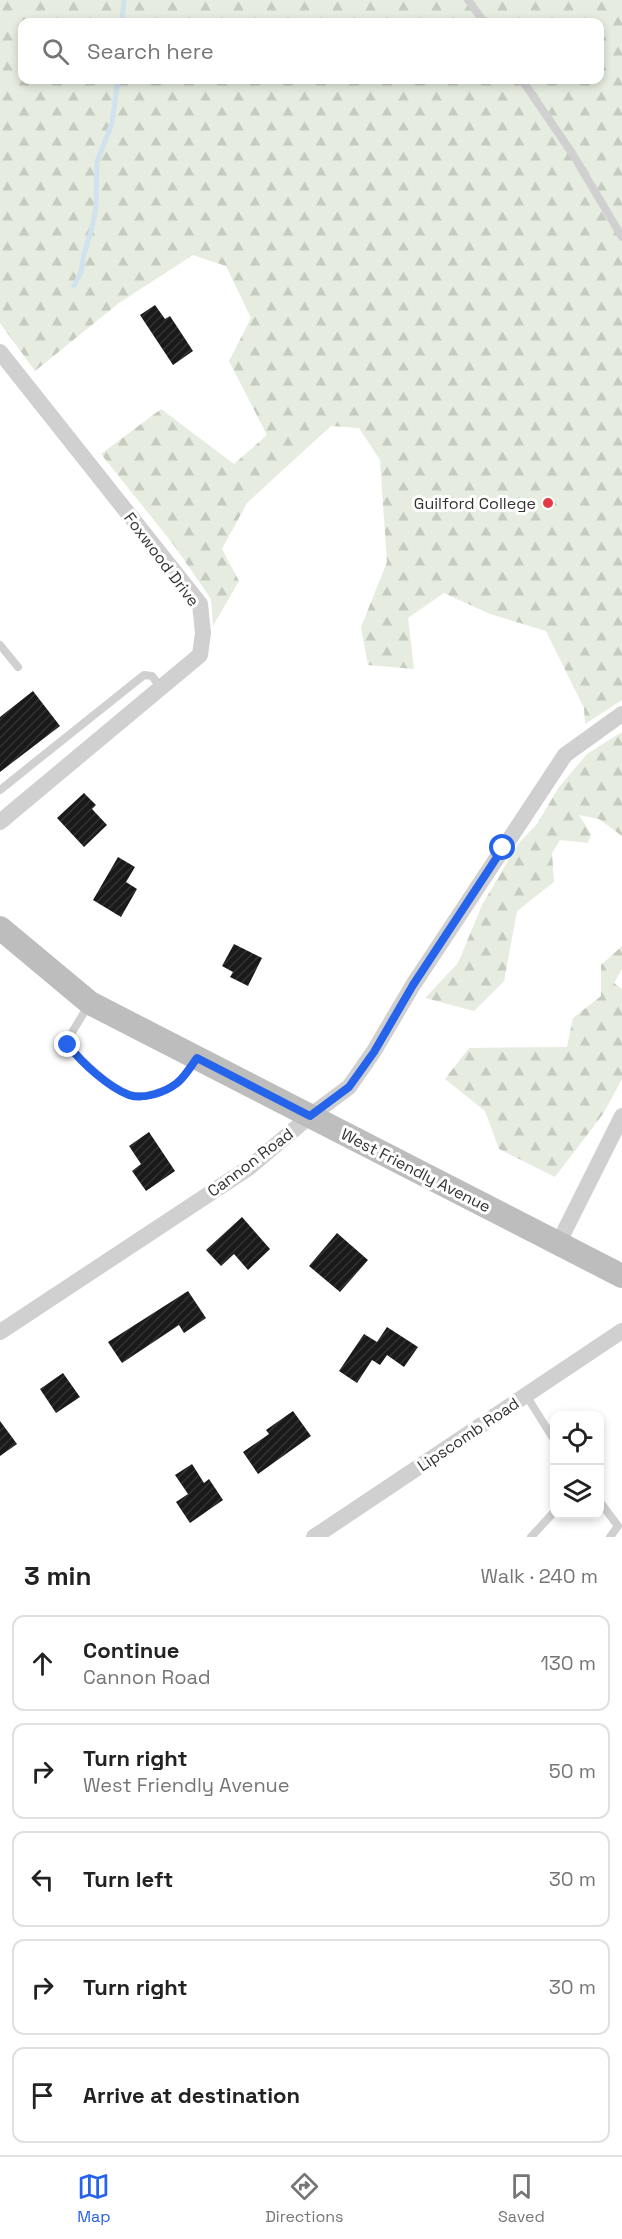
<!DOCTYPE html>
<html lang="en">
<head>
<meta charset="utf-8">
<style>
	:root { --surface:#fff; --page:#f2f2f2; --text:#222; --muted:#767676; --line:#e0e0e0; --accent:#2563eb }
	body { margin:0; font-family:"Space Grotesk",sans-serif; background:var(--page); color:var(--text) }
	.controls { position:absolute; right:18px; bottom:18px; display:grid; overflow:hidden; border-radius:12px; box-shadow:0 3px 9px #0003 }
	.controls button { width:54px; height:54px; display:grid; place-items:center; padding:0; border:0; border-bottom:2px solid var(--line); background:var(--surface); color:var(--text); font:30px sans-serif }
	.stop { position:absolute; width:18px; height:18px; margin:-14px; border:4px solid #2563eb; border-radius:50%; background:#fff }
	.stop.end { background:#2563eb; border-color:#fff; box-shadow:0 2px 6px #0008 }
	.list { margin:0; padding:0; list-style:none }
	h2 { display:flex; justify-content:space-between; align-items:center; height:78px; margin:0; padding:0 24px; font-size:26px }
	h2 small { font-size:20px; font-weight:400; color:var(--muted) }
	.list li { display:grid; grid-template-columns:39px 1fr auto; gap:18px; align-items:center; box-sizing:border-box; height:96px; margin:0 12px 12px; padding:0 12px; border:2px solid var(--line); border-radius:12px }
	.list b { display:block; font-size:22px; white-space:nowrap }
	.list p { margin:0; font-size:20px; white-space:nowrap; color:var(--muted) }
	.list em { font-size:20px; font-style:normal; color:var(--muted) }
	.icon { flex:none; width:33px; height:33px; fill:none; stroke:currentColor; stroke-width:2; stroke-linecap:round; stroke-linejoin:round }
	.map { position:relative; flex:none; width:622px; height:1537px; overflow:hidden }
	.search { position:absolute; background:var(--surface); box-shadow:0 3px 9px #0003; left:18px; right:18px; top:18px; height:66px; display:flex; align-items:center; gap:15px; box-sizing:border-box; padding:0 21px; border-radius:12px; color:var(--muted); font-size:22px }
	.sheet { height:618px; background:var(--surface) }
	nav { display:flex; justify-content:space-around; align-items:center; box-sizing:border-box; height:84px; border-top:2px solid var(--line); background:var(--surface); font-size:16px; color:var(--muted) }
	nav a { display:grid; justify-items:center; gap:3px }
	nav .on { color:var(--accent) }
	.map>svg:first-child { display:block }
	.forest { fill:url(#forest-firs); fill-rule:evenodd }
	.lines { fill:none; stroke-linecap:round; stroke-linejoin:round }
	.stream { stroke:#cfe2ee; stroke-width:5 }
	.building { fill:url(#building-hatch) }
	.service { stroke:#d0d0d0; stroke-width:8 }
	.minor { stroke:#d0d0d0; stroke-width:16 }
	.secondary { stroke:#bdbdbd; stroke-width:24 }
	.route { stroke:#2563eb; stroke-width:8 }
	.poi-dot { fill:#e63946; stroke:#fff; stroke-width:2 }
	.labels { text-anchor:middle; stroke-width:6; stroke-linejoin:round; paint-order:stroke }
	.poi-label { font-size:16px; fill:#333; stroke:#fff; text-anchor:end }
	.street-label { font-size:16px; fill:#333; stroke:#fff }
</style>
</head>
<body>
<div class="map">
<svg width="622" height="1537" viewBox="0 0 622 1537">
	<defs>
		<pattern id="forest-firs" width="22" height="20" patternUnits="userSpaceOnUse" patternTransform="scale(1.5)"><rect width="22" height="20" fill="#e6ecdf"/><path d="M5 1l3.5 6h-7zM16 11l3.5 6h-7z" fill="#c6cbc0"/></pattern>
		<pattern id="building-hatch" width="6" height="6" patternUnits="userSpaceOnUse" patternTransform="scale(1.5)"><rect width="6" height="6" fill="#1a1a1a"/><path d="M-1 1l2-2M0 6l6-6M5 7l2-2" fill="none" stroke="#333"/></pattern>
	</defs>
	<rect width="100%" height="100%" fill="#fff"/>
	<path class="forest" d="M 0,0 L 622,0 L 622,700 L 585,724 L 584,708 L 546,631 L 490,614 L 444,593 L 408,618 L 414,669 L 368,665 L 361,627 L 387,562 L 380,460 L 359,428 L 331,426 L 247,503 L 222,549 L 239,581 L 213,626 L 211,599 L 173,544 L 101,454 L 161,409 L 234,464 L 267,435 L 229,361 L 251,318 L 226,266 L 193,255 L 119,303 L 35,371 L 0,323 ZM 22,22 L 600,22 L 600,80 L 22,80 Z
		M 622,732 L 622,836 L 599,819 L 579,815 L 591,834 L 588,843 L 560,840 L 552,853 L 554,882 L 517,911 L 504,981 L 474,1011 L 425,998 L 458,963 L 482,905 L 518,844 L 537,824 L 559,787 L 587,754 Z
		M 622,946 L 622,969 L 614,983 L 622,989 L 622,1079 L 603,1114 L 555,1177 L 499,1149 L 485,1111 L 445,1079 L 469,1048 L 567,1047 L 573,1018 L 601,996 L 601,965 Z"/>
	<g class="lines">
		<path class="stream" d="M 122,22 L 124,0
			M 74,286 L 81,272 L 84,254 L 92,228 L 96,206 L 97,162 L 112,123 L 118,80"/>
	</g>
	<path class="building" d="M 155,305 L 165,319 L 170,316 L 193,351 L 173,365 L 140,315 Z
		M 33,691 L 60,726 L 0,772 L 0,717 Z
		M 84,793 L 96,805 L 92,809 L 107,825 L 84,847 L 57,818 Z
		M 118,857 L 135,867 L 126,882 L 137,889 L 121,917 L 93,900 Z
		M 234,944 L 262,958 L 248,986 L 230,977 L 233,972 L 222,966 Z
		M 149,1132 L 175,1171 L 146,1191 L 132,1171 L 141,1164 L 129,1146 Z
		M 242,1217 L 270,1249 L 248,1270 L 234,1254 L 221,1266 L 206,1250 Z
		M 337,1233 L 368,1260 L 340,1292 L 309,1266 Z
		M 188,1291 L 206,1318 L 184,1333 L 179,1325 L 122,1363 L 108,1342 Z
		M 387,1327 L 418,1347 L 404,1367 L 387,1355 L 380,1365 L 372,1360 L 357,1383 L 339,1371 L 364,1334 L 377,1342 Z
		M 63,1373 L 80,1397 L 56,1413 L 40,1389 Z
		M 293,1411 L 311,1436 L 258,1474 L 243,1452 L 269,1434 L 266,1430 Z
		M 0,1421 L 17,1444 L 0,1456 Z
		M 192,1464 L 204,1483 L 209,1479 L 223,1500 L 190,1523 L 176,1502 L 188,1494 L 175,1475 Z"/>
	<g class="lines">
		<path class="service" d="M 468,0 L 484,22
			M 522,80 L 572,153 L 622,237
			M 0,645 L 18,667
			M 0,790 L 144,675 L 152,676 L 161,688
			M 88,1006 L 71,1034 L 68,1045 C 80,1060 112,1090 131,1095 C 145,1099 164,1092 176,1084 C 184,1079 190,1067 196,1059
			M 526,1395 L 554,1440
			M 600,1502 L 618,1526 L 610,1537
			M 531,1537 L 554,1512"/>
		<path class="minor" d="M 0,352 L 200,604 L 203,633 L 200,655 L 0,822
			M 558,1244 L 622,1116
			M 0,1332 L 250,1167 L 310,1116 L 349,1087 L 374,1051 L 413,985 L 565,755 L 622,714
			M 314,1537 L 622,1331"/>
		<path class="secondary" d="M 0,928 L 90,1003 L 622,1276"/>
	</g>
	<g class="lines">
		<path class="route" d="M 68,1045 C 82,1063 108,1087 129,1095 C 143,1100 166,1092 177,1083 C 185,1077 191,1066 197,1058 L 310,1116 L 349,1087 L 374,1052 L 413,985 L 503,848"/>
	</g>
	<circle class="poi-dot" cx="548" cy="503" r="6"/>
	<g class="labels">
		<g class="poi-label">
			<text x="536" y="509">Guilford College</text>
		</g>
		<g class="street-label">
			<text transform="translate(162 559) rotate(53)" y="6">Foxwood Drive</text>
			<text transform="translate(250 1162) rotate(-37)" y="6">Cannon Road</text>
			<text transform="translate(416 1170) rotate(27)" y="6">West Friendly Avenue</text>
			<text transform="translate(468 1434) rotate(-34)" y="6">Lipscomb Road</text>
		</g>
	</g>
</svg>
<div class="controls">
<button><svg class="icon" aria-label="locate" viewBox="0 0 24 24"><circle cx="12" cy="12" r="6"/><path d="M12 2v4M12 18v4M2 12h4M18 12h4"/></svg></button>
<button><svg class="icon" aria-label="layers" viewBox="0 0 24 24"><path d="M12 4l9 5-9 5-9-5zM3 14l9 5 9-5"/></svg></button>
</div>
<div class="stop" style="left:503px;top:848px"></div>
<div class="stop end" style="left:68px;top:1045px"></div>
<div class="search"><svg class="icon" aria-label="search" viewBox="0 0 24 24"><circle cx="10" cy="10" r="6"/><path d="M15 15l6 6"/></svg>Search here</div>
</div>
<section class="sheet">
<h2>3 min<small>Walk · 240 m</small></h2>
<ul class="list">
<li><svg class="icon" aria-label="ahead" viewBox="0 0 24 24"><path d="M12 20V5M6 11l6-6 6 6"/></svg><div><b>Continue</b><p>Cannon Road</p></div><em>130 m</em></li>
<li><svg class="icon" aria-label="right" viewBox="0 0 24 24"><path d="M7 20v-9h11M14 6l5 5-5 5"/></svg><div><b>Turn right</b><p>West Friendly Avenue</p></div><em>50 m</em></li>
<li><svg class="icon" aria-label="left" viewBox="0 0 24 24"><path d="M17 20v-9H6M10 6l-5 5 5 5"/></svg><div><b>Turn left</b></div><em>30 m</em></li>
<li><svg class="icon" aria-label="right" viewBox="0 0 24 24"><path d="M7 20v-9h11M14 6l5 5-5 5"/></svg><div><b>Turn right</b></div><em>30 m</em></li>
<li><svg class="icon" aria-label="arrive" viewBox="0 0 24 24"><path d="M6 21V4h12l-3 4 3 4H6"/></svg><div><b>Arrive at destination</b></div></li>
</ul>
</section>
<nav>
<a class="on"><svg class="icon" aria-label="map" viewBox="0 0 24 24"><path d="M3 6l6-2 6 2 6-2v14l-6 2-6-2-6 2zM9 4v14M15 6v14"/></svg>Map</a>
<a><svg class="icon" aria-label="directions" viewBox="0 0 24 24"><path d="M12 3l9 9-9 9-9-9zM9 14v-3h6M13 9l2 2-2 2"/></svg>Directions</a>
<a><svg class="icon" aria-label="saved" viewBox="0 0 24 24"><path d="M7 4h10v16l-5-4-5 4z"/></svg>Saved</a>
</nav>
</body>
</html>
